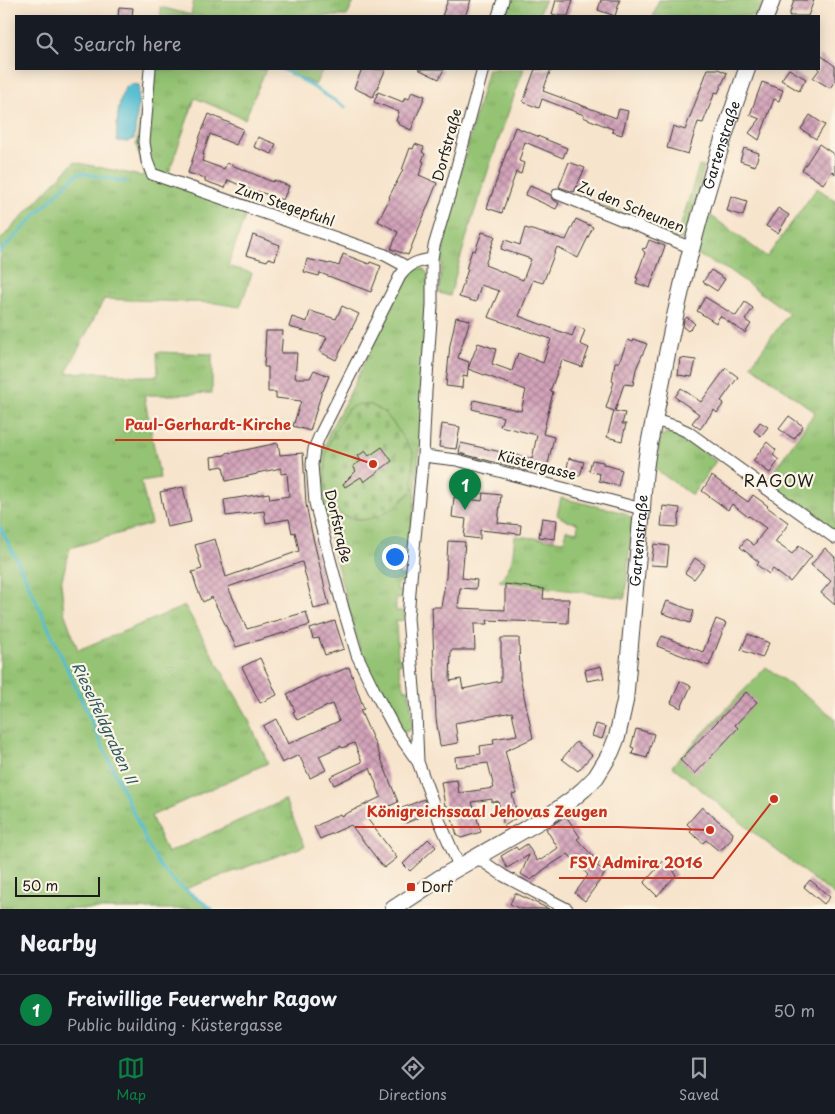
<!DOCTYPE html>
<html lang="en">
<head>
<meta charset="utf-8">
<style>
	:root { --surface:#171b24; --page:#20242c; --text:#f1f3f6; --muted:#9ea1a6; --line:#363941; --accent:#0b8043 }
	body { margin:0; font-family:"Playpen Sans",sans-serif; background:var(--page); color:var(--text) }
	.scale { position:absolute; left:15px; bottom:12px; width:85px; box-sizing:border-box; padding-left:5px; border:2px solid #1c1c1c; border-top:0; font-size:14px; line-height:18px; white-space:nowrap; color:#1c1c1c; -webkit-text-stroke:4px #fcf5e5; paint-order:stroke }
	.you { position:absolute; left:394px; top:556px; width:18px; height:18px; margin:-12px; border:4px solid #fff; border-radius:50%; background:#1a73e8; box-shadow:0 0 0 8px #1a73e833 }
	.badge { display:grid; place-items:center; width:32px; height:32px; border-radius:50%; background:var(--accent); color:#fff; font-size:16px; font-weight:700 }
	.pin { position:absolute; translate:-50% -41px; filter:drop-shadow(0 1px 2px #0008) }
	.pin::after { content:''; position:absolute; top:26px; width:18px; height:15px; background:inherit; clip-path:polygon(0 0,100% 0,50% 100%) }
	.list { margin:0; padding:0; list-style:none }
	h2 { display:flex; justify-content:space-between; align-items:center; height:65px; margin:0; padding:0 20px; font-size:21px }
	h2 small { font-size:16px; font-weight:400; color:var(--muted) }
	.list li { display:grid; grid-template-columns:32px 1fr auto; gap:15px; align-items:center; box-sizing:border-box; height:70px; padding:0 20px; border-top:1px solid var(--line) }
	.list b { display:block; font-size:19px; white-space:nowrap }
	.list p { margin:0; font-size:16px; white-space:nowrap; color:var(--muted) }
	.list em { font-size:16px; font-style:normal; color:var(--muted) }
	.icon { flex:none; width:28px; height:28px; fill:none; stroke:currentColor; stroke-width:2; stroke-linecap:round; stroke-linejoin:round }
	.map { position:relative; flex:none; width:835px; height:909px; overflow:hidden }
	.search { position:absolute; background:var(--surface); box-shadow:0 2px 12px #0003; left:15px; right:15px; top:15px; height:55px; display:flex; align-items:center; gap:12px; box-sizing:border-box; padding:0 18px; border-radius:0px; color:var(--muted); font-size:19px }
	.sheet { height:135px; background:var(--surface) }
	nav { display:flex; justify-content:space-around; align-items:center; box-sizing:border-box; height:70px; border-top:1px solid var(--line); background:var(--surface); font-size:14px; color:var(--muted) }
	nav a { display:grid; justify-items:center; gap:2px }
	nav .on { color:var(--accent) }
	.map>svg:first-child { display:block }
	.grass { fill:url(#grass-tufts); stroke:#587048; fill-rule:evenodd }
	.cemetery { fill:url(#cemetery-stones); stroke:#587048 }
	.pitch { fill:#94c373; stroke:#587048 }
	.water { fill:#54bdd1; stroke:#386c76 }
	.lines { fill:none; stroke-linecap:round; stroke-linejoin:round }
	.stream { stroke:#54bdd1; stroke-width:3 }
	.building { fill:url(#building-cross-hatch) }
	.street-casing { stroke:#3d3a36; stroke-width:13 }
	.secondary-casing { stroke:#3d3a36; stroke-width:18 }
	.street { stroke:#fff; stroke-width:11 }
	.secondary { stroke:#fff; stroke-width:16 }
	.poi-dot { fill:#c8321e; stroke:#fcf5e5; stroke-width:2 }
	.labels { text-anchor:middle; stroke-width:4.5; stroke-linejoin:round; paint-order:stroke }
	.street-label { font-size:14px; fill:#1c1c1c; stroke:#fcf5e5 }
	.poi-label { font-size:14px; fill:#1c1c1c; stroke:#fcf5e5; text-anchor:start }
	.water-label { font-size:15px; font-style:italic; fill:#325c64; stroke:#fcf5e5 }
	.quarter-label { font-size:16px; letter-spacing:1px; fill:#1c1c1c; stroke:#fcf5e5 }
	.leader { fill:none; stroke:#c8321e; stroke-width:2 }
	.callout-dot { fill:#c8321e; stroke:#fcf5e5; stroke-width:2 }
	.callout-label { font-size:15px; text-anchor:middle; font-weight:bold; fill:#c8321e; stroke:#fcf5e5; stroke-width:4.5; stroke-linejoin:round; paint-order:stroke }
</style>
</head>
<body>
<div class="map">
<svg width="835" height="909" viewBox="0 0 835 909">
	<defs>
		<pattern id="grass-tufts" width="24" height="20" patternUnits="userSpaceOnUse" patternTransform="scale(1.25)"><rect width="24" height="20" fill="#94c373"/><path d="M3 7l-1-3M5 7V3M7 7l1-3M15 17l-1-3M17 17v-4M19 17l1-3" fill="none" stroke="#7fa763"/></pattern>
		<pattern id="cemetery-stones" width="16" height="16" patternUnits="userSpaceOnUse" patternTransform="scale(1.25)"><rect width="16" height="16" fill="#94c373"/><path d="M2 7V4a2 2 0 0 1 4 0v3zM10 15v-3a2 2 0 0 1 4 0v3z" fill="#7fa763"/></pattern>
		<pattern id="building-cross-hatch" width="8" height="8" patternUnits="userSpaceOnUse" patternTransform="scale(1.25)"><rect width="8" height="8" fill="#d3a3ba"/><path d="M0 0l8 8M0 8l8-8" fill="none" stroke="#aa8496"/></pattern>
	</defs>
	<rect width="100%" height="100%" fill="#fcf5e5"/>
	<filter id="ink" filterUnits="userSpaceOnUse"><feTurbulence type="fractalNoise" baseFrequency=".02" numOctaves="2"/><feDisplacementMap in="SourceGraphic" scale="10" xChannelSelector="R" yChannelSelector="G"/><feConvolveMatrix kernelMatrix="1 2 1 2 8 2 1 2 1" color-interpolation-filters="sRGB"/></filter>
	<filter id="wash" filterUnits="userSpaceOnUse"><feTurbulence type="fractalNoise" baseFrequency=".0096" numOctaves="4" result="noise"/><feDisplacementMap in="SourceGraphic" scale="20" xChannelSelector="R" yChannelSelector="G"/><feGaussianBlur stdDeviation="1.12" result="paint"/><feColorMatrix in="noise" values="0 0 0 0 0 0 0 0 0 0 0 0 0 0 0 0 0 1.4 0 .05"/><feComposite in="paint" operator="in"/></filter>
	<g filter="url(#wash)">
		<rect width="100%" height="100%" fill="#f7e4cc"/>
		<path class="grass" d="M 194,0 L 355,0 L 347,16 L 161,16 L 160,7 L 191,15 Z
			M 508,0 L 546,0 L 546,1 L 544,1 L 538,16 L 502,16 Z
			M 659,0 L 763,0 L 757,16 L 653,16 Z
			M 151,69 L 266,69 L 245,119 L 195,98 L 167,178 L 248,208 L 228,266 L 252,273 L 240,307 L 215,303 L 104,299 L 66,373 L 96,372 L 137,376 L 158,376 L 157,352 L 212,354 L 212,393 L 171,395 L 144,395 L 160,478 L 141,481 L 151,524 L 70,548 L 61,583 L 64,612 L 78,650 L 185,606 L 245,712 L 268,763 L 151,816 L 167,853 L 285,800 L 305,846 L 185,889 L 212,909 L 0,909 L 0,240 L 74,162 L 141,176 L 145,174 L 136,145 Z
			M 281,69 L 323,69 L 315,85 Z
			M 488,69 L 524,69 C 497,143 470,219 450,296 L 439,293 L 439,291 L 443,253 L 452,204 Z
			M 699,166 L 704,167 L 685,238 L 679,240 L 577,197 L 678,234 Z
			M 817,188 L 835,200 L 835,533 L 766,482 L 815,412 L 751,365 L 789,313 L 730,271 L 696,254 L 706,212 L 767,257 Z
			M 414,268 C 422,268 425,267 428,276 L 422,422 L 410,550 L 401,550 L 399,576 L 406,576 L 405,582 L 398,582 L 397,591 L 405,592 L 404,599 L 396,599 L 396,611 L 404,611 L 404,620 L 396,621 L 398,658 L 405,658 L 406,662 L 398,664 L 401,677 L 405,690 L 409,689 L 413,724 L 410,730 L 405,732 L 399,730 L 361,654 L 332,547 L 319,484 L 320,464 L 329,432 L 350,393 L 406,274 ZM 371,405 L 385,413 L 396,427 L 413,490 L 395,507 L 363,520 L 344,516 L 329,504 L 326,492 L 325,479 L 333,434 L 349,408 Z
			M 667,433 L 679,435 L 684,437 L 716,461 L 692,495 L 655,469 L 660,439 L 663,435 Z
			M 561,498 L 625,513 L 631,518 L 632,522 L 625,598 L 499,581 C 514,564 512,557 515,536 L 564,541 L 566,530 L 577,532 L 578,523 L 567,521 L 557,515 Z"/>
		<path class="cemetery" d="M 359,404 L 371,405 L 385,413 L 396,427 L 413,452 L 413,490 L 395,507 L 377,517 L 364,520 L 344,516 L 329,504 L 326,492 L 325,479 L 326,453 L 333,434 L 341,419 L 349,408 Z"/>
		<path class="pitch" d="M 766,667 L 835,718 L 835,896 L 753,832 L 672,766 Z"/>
		<path class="water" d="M 131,84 L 139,85 L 138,108 L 134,139 L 127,142 L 117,141 C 116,130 118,98 125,89 C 126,86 128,86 131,84 Z"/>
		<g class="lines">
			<path class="stream" d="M 281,69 L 297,77 L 345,107
				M 0,252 L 67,183 L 76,175 L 81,173 L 126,182
				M 0,527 L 21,568 L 149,847 L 161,868 L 176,883 L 212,909"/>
		</g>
		<g id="blocks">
			<path class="building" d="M 448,0 L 471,0 L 465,16 L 442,16 Z
				M 556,0 L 573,0 L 568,16 L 560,16 L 552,14 Z
				M 601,0 L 620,0 L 615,16 L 598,10 Z
				M 794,0 L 814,0 L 808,16 L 789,16 Z
				M 119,7 L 133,8 L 132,16 L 118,16 Z
				M 819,54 L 835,66 L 835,81 L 830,88 L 813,78 L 819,70 Z
				M 362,69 L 386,69 L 373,97 L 354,88 Z
				M 418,69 L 444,69 L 439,79 Z
				M 535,69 L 551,69 L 543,91 L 616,118 L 619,109 L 628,111 L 622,135 L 612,132 L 613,129 L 583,117 L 584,115 L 542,99 L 539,108 L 523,102 Z
				M 708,69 L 718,69 L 727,73 L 718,93 L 715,92 L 703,123 L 698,122 L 688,154 L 667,148 L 673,126 L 685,130 Z
				M 789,69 L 806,79 L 799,91 L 781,80 Z
				M 762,82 L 783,90 L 779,101 L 774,99 L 759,140 L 749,133 L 760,119 L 750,115 Z
				M 412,91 L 425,96 L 411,130 L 398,124 L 398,122 L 396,121 L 399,112 L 374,102 L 378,92 L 403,102 L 405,97 L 409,99 Z
				M 209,114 L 243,129 L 236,145 L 210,134 L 203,154 L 204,154 L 202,161 L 224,169 L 227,163 L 273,182 L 274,180 L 289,186 L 283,200 L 257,191 L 256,192 L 228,180 L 225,188 L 205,181 L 205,178 L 188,173 L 200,136 Z
				M 810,115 L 825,125 L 816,139 L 801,129 Z
				M 515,127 L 567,148 L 563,158 L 525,142 L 519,161 L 524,163 L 521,174 L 516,172 L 502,213 L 487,208 Z
				M 258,137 L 276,144 L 272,154 L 254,147 Z
				M 415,144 L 424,147 L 422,152 L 425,154 L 422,161 L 424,162 L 419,175 L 437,183 L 408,255 L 391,249 L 398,232 L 378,221 L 390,198 L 389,197 L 403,170 L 402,170 L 410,148 L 413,149 Z
				M 819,144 L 835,155 L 835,174 L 832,171 L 823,184 L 802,170 Z
				M 744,148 L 759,153 L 755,166 L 740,161 Z
				M 569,162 L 585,168 L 574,192 L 559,187 Z
				M 530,186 L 551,195 L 552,199 L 559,203 L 556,209 L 525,195 Z
				M 731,196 L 747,201 L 743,216 L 727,211 Z
				M 778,208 L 789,215 L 778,233 L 766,226 Z
				M 576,219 L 593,227 L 578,258 L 557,247 L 543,283 L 533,280 L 519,316 L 572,336 L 576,326 L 585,330 L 580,344 L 589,348 L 582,367 L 562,360 L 550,391 L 553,392 L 543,434 L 554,437 L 546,473 L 528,470 L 528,471 L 459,453 L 461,443 L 532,459 L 537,435 L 500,426 L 503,417 L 472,409 L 474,400 L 521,411 L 526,390 L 468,369 L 478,343 L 496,349 L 492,364 L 512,371 L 518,353 L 543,363 L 551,339 L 488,317 L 499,291 L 481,285 L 476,302 L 459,297 L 468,269 L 466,269 L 472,250 L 475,251 L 482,232 L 495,236 L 485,265 L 523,280 L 531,259 L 501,249 L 505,240 L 520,245 L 525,228 L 566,240 Z
				M 253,235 L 280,245 L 275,260 L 269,258 L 267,261 L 246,255 Z
				M 649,240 L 665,246 L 650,288 L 636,283 L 638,278 L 636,278 L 645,253 L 642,249 L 646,248 Z
				M 343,254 L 369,264 L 370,262 L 381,266 L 371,292 L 320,273 L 319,276 L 304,272 L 307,259 L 329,264 L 330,263 L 339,266 Z
				M 711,270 L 725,279 L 717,291 L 703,282 Z
				M 705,297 L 736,316 L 745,302 L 753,308 L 745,320 L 751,324 L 745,333 L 720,316 L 716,323 L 697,311 Z
				M 342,306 L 359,314 L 336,360 L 320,352 L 327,337 L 289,327 L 292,317 L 307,322 L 310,311 L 336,319 Z
				M 456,317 L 470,320 L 458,358 L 469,362 L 467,377 L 463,376 L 462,388 L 446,386 L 450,345 Z
				M 687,317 L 695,324 L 688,331 L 683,327 L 684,320 Z
				M 266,331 L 283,331 L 281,353 L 297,353 L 295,378 L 310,378 L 314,370 L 329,376 L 323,391 L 322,391 L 310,431 L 293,426 L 301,401 L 276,398 L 276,392 L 268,392 L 268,367 L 264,367 Z
				M 634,339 L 647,344 L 636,369 L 633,385 L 624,384 L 615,411 L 625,413 L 622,424 L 626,424 L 622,441 L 607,437 L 614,411 L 606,408 L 614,382 L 612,381 L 615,362 L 619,362 L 628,340 L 633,342 Z
				M 680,358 L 696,360 L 692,377 L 678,375 Z
				M 726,368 L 738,377 L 721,401 L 724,403 L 717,413 L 714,410 L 700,429 L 692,423 L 699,414 L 675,397 L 681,388 L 701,402 Z
				M 789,416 L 803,426 L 794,439 L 779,429 Z
				M 760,422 L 768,427 L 761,436 L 754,431 Z
				M 442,424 L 460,427 L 456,449 L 439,447 Z
				M 767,442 L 776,450 L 773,455 L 779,460 L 770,473 L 753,461 Z
				M 278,443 L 280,455 L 303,453 L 306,504 L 311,529 L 329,605 L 314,609 L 302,562 L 228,587 L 247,629 L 306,612 L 310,625 L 236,647 L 212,597 L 203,602 L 197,588 L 192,572 L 202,569 L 195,545 L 215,539 L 226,577 L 299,551 L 295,532 L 292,533 L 289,519 L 266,523 L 264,511 L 226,516 L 224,500 L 269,493 L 270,499 L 289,496 L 287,473 L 281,474 L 281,468 L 257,473 L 257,474 L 226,481 L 223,466 L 212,468 L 211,457 L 225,455 L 228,452 L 231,453 Z
				M 382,447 L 392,461 L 364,482 L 361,477 L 345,487 L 343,484 L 356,471 L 353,466 L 361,461 L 358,456 L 365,451 L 369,456 Z
				M 569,458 L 584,462 L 580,476 L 566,473 Z
				M 592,460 L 603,462 L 603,464 L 622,470 L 618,486 L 599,481 L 600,474 L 589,471 Z
				M 712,476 L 748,502 L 753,495 L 768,506 L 767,507 L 789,523 L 775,542 L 792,554 L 799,546 L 812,556 L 790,582 L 773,569 L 769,574 L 757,565 L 759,562 L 740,547 L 746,539 L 754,545 L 766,528 L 749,516 L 748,517 L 732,504 L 728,510 L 702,491 Z
				M 183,487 L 191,522 L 167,527 L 160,492 Z
				M 483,493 L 501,495 L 498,523 L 521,525 L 520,534 L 480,530 L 480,539 L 464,537 L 466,519 L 452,517 L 454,497 L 482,501 Z
				M 663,506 L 680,508 L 678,527 L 661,526 Z
				M 542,518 L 557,520 L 555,539 L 539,537 Z
				M 448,541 L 465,542 L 462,578 L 477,580 L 476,589 L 460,588 L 458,608 L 505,610 L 505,584 L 544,589 L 543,599 L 569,599 L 568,623 L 487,620 L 488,624 L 474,624 L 475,650 L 451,650 L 450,681 L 461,679 L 463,689 L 501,681 L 501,638 L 519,638 L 520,677 L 533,738 L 505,751 L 516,793 L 512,794 L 518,817 L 504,826 L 498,801 L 492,802 L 492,799 L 472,802 L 481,832 L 461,838 L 457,835 L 448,806 L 445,806 L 441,782 L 457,780 L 459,793 L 494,788 L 488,763 L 456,767 L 455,757 L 481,754 L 480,746 L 494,744 L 493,739 L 517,735 L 512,712 L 455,723 L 458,743 L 440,746 L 436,718 L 432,607 L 441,607 L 446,577 Z
				M 654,544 L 669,546 L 667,566 L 651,565 Z
				M 825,548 L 835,557 L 835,605 L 821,593 L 831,581 L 811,565 Z
				M 695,558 L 705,565 L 694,579 L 685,573 Z
				M 667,601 L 694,611 L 690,623 L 662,613 Z
				M 716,619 L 726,623 L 709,666 L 657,646 L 662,636 L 703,652 Z
				M 335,621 L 344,649 L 325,655 L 319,638 L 313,639 L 310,629 Z
				M 748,634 L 769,643 L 762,658 L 741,650 Z
				M 260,658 L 277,695 L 260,703 L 242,667 Z
				M 601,666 L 604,678 L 587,681 L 585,670 Z
				M 349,667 L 364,709 L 360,710 L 376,746 L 398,802 L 366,817 L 397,858 L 384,868 L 351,825 L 320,839 L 314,827 L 340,814 L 341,816 L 381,797 L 370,768 L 334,785 L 330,777 L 362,762 L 354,743 L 342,748 L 341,746 L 319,756 L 326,770 L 310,778 L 299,755 L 282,763 L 263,726 L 276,719 L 288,744 L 339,721 L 332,704 L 297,720 L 293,712 L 295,711 L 287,694 L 324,676 L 325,677 Z
				M 680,681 L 691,686 L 681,708 L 671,703 Z
				M 746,692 L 757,702 L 735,725 L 738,728 L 695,774 L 680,760 Z
				M 596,724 L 606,727 L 602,739 L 592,736 Z
				M 636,729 L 654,734 L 647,758 L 632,754 L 634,748 L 631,747 Z
				M 576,742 L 592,755 L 578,771 L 562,759 Z
				M 424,799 L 429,813 L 406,823 L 400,809 Z
				M 702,807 L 733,833 L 731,840 L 724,847 L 719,851 L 706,840 L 703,843 L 690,832 L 692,829 L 687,824 Z
				M 566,816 L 580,837 L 577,839 L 599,863 L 596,865 L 606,872 L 585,901 L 575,893 L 588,875 L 568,854 L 546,868 L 531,880 L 521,874 L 529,855 L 507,868 L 501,856 L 516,847 L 518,850 L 527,844 L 537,861 L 540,859 L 541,860 L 558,848 L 546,829 Z
				M 428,839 L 436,847 L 410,871 L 403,864 Z
				M 667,857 L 676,875 L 657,896 L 644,883 Z
				M 810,880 L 830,897 L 824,904 L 804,887 Z
				M 515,893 L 549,909 L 520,909 L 510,904 Z"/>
		</g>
	</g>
	<g filter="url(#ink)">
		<use href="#blocks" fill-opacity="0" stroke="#3d3a36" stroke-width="1"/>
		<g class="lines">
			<g class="street-casing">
				<path id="street" d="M 498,16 L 503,0
					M 150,69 L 144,142 L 147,161 L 152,174 L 385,255 L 407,267
					M 558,194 L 692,248
					M 654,420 L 675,426 L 688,432 L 835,538
					M 423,456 L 457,460 L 642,509
					M 418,762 L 396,731 L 376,694 L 357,655 L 343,608 L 315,503 L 312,464 L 314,449 L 320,435 L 400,276 C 409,264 417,261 432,259
					M 478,856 L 482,861 L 504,876 L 567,909
					M 459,866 L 440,822 L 418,762 L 416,712 L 408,618 L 411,579 L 423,456 L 426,391 L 432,306 L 432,259 L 434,246 L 449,196 L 483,69"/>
			</g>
			<g class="secondary-casing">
				<g id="secondary">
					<path d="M 766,16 L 772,0"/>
					<path id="s1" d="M 393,909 L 440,878 L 550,815 L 571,800 L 584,789 L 596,777 L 604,764 L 611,752 L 617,737 L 625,701 L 642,509 C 643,491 644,473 647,456 C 651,432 657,408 661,385 C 681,277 710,171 747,69"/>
				</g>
			</g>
			<use href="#street" class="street"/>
			<use href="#secondary" class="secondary"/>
		</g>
	</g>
	<rect class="poi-dot" x="406" y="882" width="10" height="10" rx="2.5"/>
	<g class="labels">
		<g class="street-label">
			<text transform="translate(447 145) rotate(-75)" y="5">Dorfstraße</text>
			<text dy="5" stroke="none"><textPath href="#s1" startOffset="891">Gartenstraße</textPath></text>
			<text transform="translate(285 205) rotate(19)" y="5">Zum Stegepfuhl</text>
			<text transform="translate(631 207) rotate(22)" y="5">Zu den Scheunen</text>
			<text transform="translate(537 465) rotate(15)" y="5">Küstergasse</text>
			<text transform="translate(338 526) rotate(77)" y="5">Dorfstraße</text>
			<text dy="5" stroke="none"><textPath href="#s1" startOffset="486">Gartenstraße</textPath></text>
		</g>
		<g class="poi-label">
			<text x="421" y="892">Dorf</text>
		</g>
		<g class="water-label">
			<text transform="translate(104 723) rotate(65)" y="5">Rieselfeldgraben II</text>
		</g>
		<g class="quarter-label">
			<text x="779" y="487">RAGOW</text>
		</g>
	</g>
	<path class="leader" d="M373 464L301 440H115M710 830L618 827H355M774 799L713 878H559"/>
	<g class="callout-dot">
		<circle cx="373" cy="464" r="5"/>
		<circle cx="710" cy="830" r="5"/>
		<circle cx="774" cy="799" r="5"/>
	</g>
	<g class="callout-label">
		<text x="208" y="430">Paul-Gerhardt-Kirche</text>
		<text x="487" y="817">Königreichssaal Jehovas Zeugen</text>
		<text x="636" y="868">FSV Admira 2016</text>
	</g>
</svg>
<div class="scale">50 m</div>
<div class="you"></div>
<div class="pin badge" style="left:465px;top:510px">1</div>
<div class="search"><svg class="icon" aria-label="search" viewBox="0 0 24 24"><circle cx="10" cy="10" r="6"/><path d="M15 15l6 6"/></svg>Search here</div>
</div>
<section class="sheet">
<h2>Nearby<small></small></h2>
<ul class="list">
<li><span class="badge">1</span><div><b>Freiwillige Feuerwehr Ragow</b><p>Public building · Küstergasse</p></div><em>50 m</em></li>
</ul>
</section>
<nav>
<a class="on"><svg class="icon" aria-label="map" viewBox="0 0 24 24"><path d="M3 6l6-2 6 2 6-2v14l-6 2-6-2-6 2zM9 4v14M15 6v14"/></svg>Map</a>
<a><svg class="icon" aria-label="directions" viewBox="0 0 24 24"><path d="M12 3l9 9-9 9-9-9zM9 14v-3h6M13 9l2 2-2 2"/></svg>Directions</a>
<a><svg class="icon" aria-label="saved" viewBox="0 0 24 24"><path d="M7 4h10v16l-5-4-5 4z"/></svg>Saved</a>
</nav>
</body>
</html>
